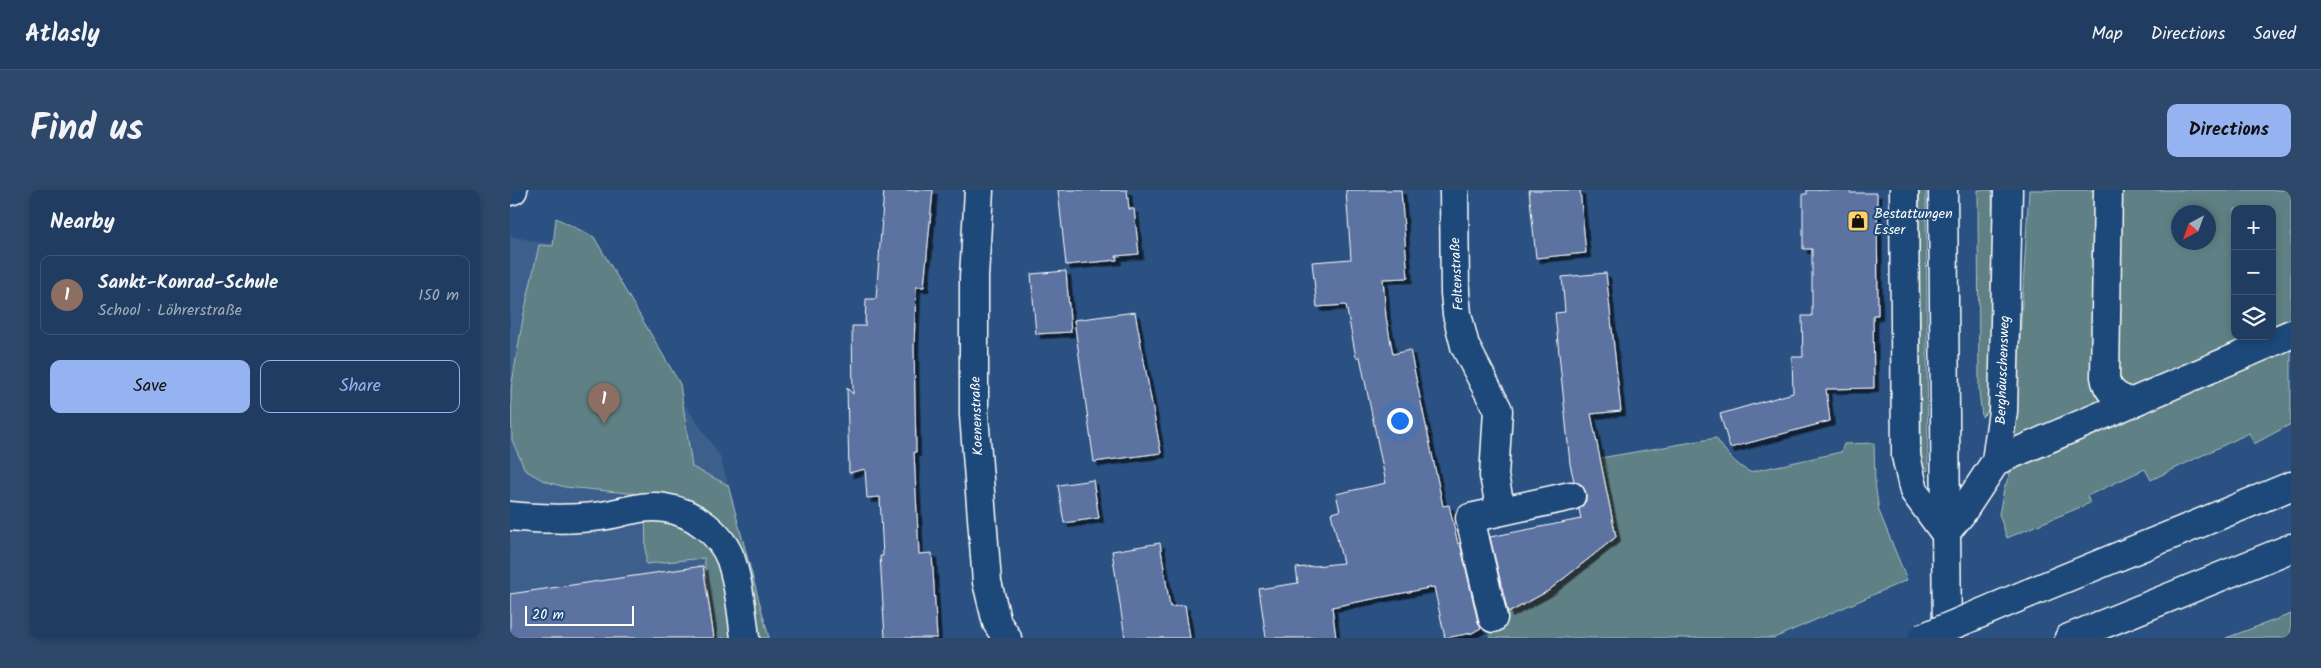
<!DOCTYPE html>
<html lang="en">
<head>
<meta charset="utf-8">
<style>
	:root { --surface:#203d61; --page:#2d486a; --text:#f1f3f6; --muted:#a2aebd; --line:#3d5676; --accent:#95b2f1 }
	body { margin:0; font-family:Kalam,sans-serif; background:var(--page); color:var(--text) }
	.controls { position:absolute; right:15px; top:15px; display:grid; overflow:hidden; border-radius:10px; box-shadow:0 2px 8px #0003 }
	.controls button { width:45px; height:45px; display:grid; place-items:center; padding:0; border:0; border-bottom:1px solid var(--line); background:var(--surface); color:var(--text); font:25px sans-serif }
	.compass { position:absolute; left:1661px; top:15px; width:45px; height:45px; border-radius:50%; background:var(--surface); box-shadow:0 2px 8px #0003; rotate:221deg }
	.scale { position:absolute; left:15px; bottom:12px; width:109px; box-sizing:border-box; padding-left:5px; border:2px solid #fff; border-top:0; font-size:14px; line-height:18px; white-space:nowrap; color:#fff; -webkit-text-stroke:4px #1f4a7a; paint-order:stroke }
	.you { position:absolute; left:889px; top:230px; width:18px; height:18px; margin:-12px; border:4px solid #fff; border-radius:50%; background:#1a73e8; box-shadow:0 0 0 8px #1a73e833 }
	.badge { display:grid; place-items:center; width:32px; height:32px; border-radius:50%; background:var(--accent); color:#fff; font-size:16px; font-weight:700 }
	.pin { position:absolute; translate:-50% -41px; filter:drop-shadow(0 1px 2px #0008) }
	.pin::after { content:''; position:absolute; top:26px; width:18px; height:15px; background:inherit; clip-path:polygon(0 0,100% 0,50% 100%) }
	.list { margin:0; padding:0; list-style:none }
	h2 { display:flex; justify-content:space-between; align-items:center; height:65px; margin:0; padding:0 20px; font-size:21px }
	h2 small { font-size:16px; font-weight:400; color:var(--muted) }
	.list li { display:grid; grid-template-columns:32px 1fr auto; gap:15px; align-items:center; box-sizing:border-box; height:80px; margin:0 10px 10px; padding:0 10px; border:1px solid var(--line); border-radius:10px }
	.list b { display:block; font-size:19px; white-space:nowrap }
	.list p { margin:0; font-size:16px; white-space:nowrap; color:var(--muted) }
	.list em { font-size:16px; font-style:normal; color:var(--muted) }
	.actions { display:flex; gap:10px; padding:15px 20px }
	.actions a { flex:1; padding:11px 0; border:1px solid var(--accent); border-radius:10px; text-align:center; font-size:18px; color:var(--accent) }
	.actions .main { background:var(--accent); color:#111 }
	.icon { flex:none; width:28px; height:28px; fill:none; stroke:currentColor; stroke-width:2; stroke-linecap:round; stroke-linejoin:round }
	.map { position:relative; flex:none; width:1781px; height:448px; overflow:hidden; border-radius:10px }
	header { display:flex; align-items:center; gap:30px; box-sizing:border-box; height:70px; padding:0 25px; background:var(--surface); border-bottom:1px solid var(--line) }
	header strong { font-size:24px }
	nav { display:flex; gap:28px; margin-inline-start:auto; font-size:18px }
	.intro { display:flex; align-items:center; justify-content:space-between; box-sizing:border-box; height:120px; padding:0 30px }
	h1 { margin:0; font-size:35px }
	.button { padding:12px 22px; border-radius:10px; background:var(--accent); color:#111; font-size:18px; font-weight:700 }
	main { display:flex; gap:30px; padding:0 30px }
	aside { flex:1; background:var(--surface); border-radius:10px; box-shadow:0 2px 8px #0003 }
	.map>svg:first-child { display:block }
	.built { fill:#3d5e8c }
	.green { fill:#5e8084; stroke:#aec0c2; fill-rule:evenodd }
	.building { fill:#5b72a0; stroke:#fff; filter:url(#shadow) }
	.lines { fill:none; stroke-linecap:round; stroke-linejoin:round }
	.minor-casing { stroke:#fff; stroke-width:31 }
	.major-casing { stroke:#fff; stroke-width:31 }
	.highway-casing { stroke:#fff; stroke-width:31 }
	.minor { stroke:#1f4a7a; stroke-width:28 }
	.major { stroke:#1f4a7a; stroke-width:28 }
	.highway { stroke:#1f4a7a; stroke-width:28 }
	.highway-bridge-casing { stroke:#fff; stroke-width:31; stroke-linecap:butt }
	.highway-bridge { stroke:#1f4a7a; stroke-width:28 }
	.labels { text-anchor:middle; stroke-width:4; stroke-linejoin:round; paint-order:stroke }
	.poi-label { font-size:14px; fill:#fff; stroke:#1f4a7a; text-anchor:start }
	.street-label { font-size:14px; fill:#fff; stroke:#1f4a7a }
</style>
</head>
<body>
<header>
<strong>Atlasly</strong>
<nav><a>Map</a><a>Directions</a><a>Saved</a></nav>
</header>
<div class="intro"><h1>Find us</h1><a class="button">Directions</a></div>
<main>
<aside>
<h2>Nearby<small></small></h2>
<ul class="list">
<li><span class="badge" style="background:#8d6e63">1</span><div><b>Sankt-Konrad-Schule</b><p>School · Löhrerstraße</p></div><em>150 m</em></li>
</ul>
<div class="actions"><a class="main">Save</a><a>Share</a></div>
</aside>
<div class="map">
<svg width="1781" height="448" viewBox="0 0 1781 448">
	<defs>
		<filter id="shadow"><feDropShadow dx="4.5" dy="4.5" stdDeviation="0" flood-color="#0009"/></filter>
	</defs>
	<rect width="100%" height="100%" fill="#2a5181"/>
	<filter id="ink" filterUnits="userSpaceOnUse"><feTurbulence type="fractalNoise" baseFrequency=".02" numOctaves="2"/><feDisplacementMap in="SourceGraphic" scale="10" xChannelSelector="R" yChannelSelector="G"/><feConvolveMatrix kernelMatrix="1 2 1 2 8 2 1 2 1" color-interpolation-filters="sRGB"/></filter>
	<g filter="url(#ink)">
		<path class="built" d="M 0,46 L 29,52 L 89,56 L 167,203 L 210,266 L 260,448 L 0,448 Z"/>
		<path class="green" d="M 1409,0 L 1416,0 L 1418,281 L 1412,279 L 1411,266 Z
			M 1468,0 L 1482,0 L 1485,195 L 1482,217 L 1472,227 L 1469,201 Z
			M 1519,0 L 1781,0 L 1781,234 L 1744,254 L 1739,243 L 1641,290 L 1635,279 L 1577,306 L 1580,313 L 1497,348 L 1489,324 L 1494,299 L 1502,278 ZM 1725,19 L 1762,19 L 1762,146 L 1725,146 ZM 1668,22 L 1698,22 L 1698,52 L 1668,52 Z
			M 46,28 L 84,47 L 170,194 L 182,277 L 218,295 L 259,448 L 201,448 L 204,447 L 194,368 L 136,374 L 135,313 L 130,304 L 55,297 L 34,291 L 15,280 L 2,250 L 1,199 L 13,128 L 29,55 L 43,56 Z
			M 1206,248 C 1216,262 1224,274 1240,282 L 1331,262 L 1334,254 L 1364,253 L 1365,293 L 1369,321 L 1397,390 L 1264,448 L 979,448 L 985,432 L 1038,401 L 1106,347 L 1090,268 Z
			M 1781,424 L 1781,448 L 1716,448 Z"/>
		<path class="building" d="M 374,0 L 423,0 L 414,97 L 406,97 L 404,158 L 406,262 L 404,262 L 409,364 L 422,363 L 427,448 L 375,448 L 370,366 L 373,366 L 370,307 L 357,308 L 355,279 L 339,283 L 337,198 L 343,204 L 342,136 L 355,136 L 356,109 L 366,109 Z
			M 548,0 L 617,0 L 619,19 L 624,19 L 629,64 L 606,66 L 607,70 L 556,75 Z
			M 836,0 L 891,0 L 898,88 L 873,89 L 876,127 L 883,164 L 900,160 L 933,316 L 939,315 L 948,354 L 950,353 L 968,432 L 971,438 L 962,443 L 935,448 L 924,397 L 822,417 L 826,448 L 756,448 L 749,399 L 788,393 L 786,378 L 833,373 L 821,323 L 830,321 L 826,304 L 876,293 L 850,167 L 846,167 L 836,115 L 807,117 L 802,72 L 841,69 Z
			M 1019,0 L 1070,0 L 1076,63 L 1026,68 Z
			M 1297,0 L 1340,0 L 1340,3 L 1367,3 L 1368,125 L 1363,125 L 1364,198 L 1316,199 L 1320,231 L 1220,258 L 1210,224 L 1283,203 L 1282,167 L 1293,167 L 1292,126 L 1302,126 L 1302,59 L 1293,59 L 1293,4 L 1297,4 Z
			M 556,81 L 561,142 L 526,144 L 521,84 Z
			M 1096,83 L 1111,221 L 1081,224 L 1106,347 L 1038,401 L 998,423 L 980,347 L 1071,329 L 1069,319 L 1076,311 L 1076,303 L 1072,295 L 1064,291 L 1060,274 L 1045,123 L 1055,122 L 1052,87 Z
			M 625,122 L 651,263 L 584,272 L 564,130 Z
			M 583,290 L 589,328 L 554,333 L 548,295 Z
			M 650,353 L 660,417 L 675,415 L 680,448 L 615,448 L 602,361 Z
			M 193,376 L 204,448 L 0,448 L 0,404 Z"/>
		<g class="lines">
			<g class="minor-casing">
				<path id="minor" d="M 469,0 L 464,87 L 464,225 L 477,392 L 487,433 L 497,448
					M 944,0 L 945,103 L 947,124 L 955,156 L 988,220 L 984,286 L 991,321
					M 1394,0 L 1396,266 L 1404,301 L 1435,343 L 1451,324 L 1486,271 L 1493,221 L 1498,0
					M 1598,0 L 1595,187 C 1597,202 1608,208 1622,213
					M 0,1 L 3,0
					M 1486,271 L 1781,144
					M 0,326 C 26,329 66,330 91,326 C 112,323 134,314 155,318 C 183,322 211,343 221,370 C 229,395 232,422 235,448
					M 983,428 L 960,328 L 1061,306"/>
			</g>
			<g class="major-casing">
				<path id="major" d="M 1433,0 L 1437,448"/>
			</g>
			<g class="highway-casing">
				<path id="highway" d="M 1519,403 L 1781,296
					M 1559,448 L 1781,358"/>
			</g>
			<use href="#minor" class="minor"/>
			<use href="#major" class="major"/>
			<use href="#highway" class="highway"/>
			<g class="highway-bridge-casing">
				<path id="highway-bridge" d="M 1412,448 L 1519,403"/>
			</g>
			<use href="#highway-bridge" class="highway-bridge"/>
		</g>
	</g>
	<defs>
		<g id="shop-square" transform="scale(1.125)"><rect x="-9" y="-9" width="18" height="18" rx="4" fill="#ffd166" stroke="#1f4a7a"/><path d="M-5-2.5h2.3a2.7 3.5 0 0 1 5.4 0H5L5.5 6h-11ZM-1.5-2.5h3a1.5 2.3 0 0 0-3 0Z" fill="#111"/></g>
	</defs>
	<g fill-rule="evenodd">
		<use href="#shop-square" x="1348" y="31"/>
	</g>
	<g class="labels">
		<g class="poi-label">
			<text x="1364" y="28">Bestattungen<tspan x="1364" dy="16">Esser</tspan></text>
		</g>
		<g class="street-label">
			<text transform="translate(946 84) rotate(-93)" y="5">Feltenstraße</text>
			<text transform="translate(1492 180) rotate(-88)" y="5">Berghäuschensweg</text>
			<text transform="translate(466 226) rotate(-92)" y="5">Koenenstraße</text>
		</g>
	</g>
</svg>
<div class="controls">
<button>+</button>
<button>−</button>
<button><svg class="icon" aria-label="layers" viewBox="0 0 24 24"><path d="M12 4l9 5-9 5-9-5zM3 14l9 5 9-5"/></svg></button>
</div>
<svg class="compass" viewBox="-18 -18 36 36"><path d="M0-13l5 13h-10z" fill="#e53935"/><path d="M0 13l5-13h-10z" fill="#a2aebd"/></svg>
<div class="scale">20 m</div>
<div class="you"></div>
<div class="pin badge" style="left:94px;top:234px;background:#8d6e63">1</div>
</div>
</main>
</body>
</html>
